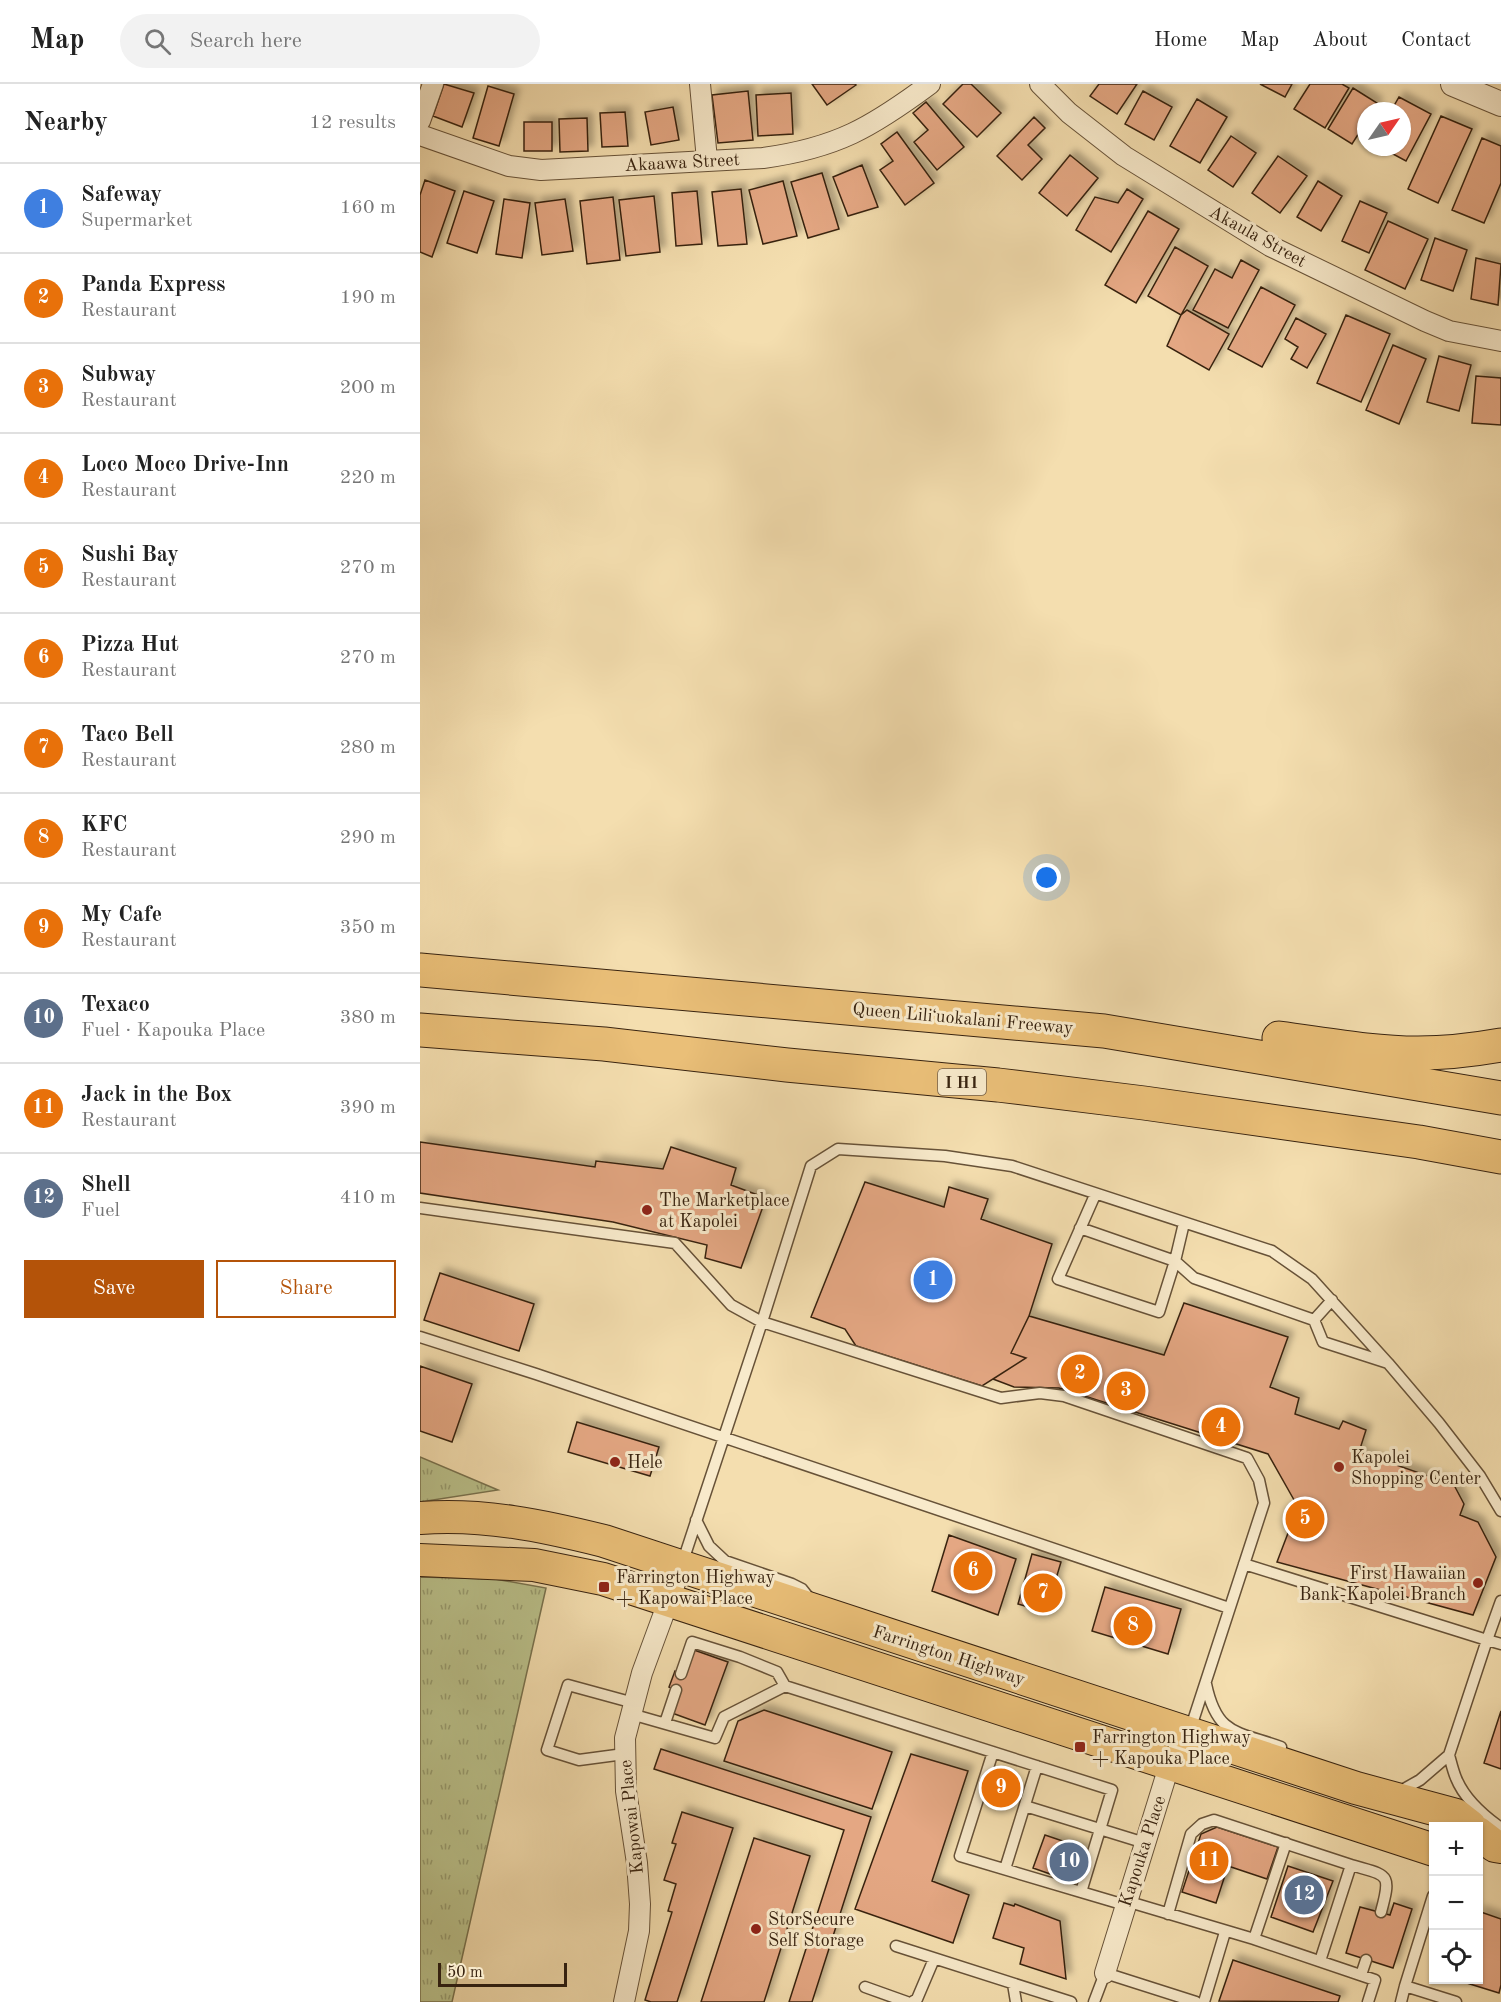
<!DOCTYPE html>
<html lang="en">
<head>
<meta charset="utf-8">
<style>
	:root { --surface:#fff; --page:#f2f2f2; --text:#222; --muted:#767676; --line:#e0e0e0; --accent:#b45309 }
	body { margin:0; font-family:"Old Standard TT",serif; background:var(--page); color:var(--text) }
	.controls { position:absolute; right:18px; bottom:18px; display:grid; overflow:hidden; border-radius:0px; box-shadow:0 2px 4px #0004 }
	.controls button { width:54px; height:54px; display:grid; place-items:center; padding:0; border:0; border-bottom:2px solid var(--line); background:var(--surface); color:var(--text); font:30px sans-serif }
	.compass { position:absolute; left:937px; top:18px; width:54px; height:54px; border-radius:50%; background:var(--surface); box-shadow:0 2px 4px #0004; rotate:56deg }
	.scale { position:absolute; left:18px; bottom:15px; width:129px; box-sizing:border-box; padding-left:6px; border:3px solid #382310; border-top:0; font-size:16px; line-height:21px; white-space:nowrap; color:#382310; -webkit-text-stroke:4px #f8eacb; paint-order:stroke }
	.you { position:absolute; left:627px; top:794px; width:21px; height:21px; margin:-15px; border:4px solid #fff; border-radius:50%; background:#1a73e8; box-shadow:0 0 0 9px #1a73e833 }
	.badge { display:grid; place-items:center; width:39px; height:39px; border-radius:50%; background:var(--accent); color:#fff; font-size:20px; font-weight:700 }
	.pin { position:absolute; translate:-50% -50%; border:3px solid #fff; box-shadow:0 2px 6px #0006 }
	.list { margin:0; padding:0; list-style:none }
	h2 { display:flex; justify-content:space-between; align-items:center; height:78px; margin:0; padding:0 24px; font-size:26px }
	h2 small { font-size:20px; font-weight:400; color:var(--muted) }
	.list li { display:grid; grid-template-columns:39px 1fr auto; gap:18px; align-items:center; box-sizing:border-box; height:90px; padding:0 24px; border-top:2px solid var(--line) }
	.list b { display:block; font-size:22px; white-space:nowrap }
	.list p { margin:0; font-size:20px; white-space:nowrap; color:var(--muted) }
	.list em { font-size:20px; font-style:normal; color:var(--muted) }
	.actions { display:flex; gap:12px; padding:18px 24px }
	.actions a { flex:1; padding:14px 0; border:2px solid var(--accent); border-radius:0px; text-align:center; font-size:21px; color:var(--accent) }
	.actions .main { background:var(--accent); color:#fff }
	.icon { flex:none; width:33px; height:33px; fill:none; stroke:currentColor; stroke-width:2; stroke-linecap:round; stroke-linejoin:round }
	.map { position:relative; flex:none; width:1081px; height:1918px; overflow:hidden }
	header { display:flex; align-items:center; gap:36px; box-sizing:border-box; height:84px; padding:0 30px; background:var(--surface); border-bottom:2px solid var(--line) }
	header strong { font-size:28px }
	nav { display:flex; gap:33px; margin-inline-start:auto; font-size:21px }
	.search { width:420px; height:54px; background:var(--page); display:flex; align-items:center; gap:15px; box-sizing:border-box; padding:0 21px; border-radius:33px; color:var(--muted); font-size:22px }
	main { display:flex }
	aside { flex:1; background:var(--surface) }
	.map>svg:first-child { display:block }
	.grass { fill:url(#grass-tufts); stroke:#79724e; stroke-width:1.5 }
	.building { fill:#e4a783; stroke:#382310; stroke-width:1.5; filter:url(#shadow) }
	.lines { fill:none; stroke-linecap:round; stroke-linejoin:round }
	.service-casing { stroke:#675238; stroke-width:13 }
	.minor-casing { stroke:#675238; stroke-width:22 }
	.tertiary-casing { stroke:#675238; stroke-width:26 }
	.primary-casing { stroke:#382310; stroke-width:34 }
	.motorway-casing { stroke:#382310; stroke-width:35 }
	.service { stroke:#f8eacb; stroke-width:10 }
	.minor { stroke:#f8eacb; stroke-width:20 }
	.tertiary { stroke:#f8eacb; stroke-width:24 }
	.primary { stroke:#eabf78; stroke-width:32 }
	.motorway { stroke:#eabf78; stroke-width:33 }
	.poi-dot { fill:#8f2418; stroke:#f8eacb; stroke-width:2 }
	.labels { text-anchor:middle; stroke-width:6; stroke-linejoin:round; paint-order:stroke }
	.shield { fill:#f8eacb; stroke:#725f48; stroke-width:1.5 }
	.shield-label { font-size:16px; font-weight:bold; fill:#382310 }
	.street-label { font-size:18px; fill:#382310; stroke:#f8eacb }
	.poi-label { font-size:18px; fill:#382310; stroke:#f8eacb; text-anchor:start }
</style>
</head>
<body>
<header>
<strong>Map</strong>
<div class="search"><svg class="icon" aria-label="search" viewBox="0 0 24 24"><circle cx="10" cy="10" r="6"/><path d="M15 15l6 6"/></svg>Search here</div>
<nav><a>Home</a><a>Map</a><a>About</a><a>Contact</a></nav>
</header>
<main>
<aside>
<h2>Nearby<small>12 results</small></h2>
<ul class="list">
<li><span class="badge" style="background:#3f7fe0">1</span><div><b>Safeway</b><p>Supermarket</p></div><em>160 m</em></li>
<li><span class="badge" style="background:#e8710a">2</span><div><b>Panda Express</b><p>Restaurant</p></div><em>190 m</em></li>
<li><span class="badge" style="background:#e8710a">3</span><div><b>Subway</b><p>Restaurant</p></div><em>200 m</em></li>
<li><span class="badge" style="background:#e8710a">4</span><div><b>Loco Moco Drive-Inn</b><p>Restaurant</p></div><em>220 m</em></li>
<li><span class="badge" style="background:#e8710a">5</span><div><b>Sushi Bay</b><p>Restaurant</p></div><em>270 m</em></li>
<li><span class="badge" style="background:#e8710a">6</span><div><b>Pizza Hut</b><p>Restaurant</p></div><em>270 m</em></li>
<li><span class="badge" style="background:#e8710a">7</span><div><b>Taco Bell</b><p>Restaurant</p></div><em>280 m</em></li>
<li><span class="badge" style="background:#e8710a">8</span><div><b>KFC</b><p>Restaurant</p></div><em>290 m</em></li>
<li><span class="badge" style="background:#e8710a">9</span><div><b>My Cafe</b><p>Restaurant</p></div><em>350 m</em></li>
<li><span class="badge" style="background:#5c6f8a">10</span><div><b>Texaco</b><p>Fuel · Kapouka Place</p></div><em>380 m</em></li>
<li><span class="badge" style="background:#e8710a">11</span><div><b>Jack in the Box</b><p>Restaurant</p></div><em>390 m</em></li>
<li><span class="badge" style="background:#5c6f8a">12</span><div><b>Shell</b><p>Fuel</p></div><em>410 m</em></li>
</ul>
<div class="actions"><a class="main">Save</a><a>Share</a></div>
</aside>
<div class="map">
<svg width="1081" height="1918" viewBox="0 0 1081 1918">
	<defs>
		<pattern id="grass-tufts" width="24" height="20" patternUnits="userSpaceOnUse" patternTransform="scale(1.5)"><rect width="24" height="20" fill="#bac18b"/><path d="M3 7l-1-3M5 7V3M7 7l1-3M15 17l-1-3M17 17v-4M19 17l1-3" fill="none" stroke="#989c70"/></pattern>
		<filter id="shadow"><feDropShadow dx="5.5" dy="-5.5" stdDeviation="3" flood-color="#0004"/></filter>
	</defs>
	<rect width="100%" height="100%" fill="#f4deaf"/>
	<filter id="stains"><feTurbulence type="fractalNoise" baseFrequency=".00333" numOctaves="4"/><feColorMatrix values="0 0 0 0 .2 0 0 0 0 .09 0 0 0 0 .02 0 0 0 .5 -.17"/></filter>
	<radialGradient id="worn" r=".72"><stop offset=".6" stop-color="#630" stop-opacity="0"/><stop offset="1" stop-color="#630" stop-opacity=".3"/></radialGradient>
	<path class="grass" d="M 0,1373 L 78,1406 L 0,1418 Z
		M 0,1493 L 75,1495 L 126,1504 L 32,1918 L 0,1918 Z"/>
	<path class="building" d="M 24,0 L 54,9 L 42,43 L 13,32 Z
		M 392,0 L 435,0 L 436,1 L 407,21 Z
		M 543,0 L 551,0 L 581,29 L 557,53 L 523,20 Z
		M 679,0 L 717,0 L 697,30 L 670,12 Z
		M 840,0 L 872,0 L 865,13 Z
		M 890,0 L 922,0 L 929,4 L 905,44 L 874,25 Z
		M 68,2 L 94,10 L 79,62 L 53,54 Z
		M 933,4 L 957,19 L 953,27 L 946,27 L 946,38 L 932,60 L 908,45 Z
		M 328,7 L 333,56 L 298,59 L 292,11 Z
		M 723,7 L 752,23 L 734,56 L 705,40 Z
		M 371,9 L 373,50 L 338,52 L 336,11 Z
		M 979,13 L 1011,30 L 986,77 L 960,63 L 982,63 L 982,27 L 971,27 Z
		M 777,15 L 807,33 L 780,79 L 750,62 Z
		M 506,18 L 544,63 L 517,86 L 494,58 L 508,46 L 493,29 Z
		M 253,23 L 259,56 L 231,61 L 225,28 Z
		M 205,28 L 208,62 L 182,63 L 180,29 Z
		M 1021,32 L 1052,45 L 1018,119 L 988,105 Z
		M 614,33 L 625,44 L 608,61 L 622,75 L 602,96 L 577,72 Z
		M 167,34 L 168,67 L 140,68 L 139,35 Z
		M 104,38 L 132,38 L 132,67 L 104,67 Z
		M 477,48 L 514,99 L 485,121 L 460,86 L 473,77 L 461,60 Z
		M 811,52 L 836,69 L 813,103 L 788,86 Z
		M 1062,54 L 1081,62 L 1081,99 L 1064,139 L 1032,126 Z
		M 650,71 L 678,94 L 647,132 L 619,109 Z
		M 858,72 L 887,92 L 860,129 L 832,109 Z
		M 442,81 L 458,123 L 428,132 L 413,93 Z
		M 402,89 L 419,145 L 388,154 L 371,98 Z
		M 5,96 L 35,107 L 12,173 L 0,168 L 0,111 Z
		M 363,97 L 377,152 L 343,160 L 329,106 Z
		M 898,97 L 922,112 L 901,147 L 877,133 Z
		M 321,105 L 327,160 L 298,162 L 292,108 Z
		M 707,105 L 723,115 L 691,168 L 656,146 L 675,113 L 698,119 Z
		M 44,107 L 74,117 L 57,169 L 27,159 Z
		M 277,107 L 282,160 L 256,162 L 252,109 Z
		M 234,112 L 240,168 L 206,172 L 199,116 Z
		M 193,113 L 200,176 L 167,180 L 160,117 Z
		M 84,115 L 110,119 L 102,174 L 76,170 Z
		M 145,115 L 153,167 L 122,171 L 115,119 Z
		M 940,117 L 967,129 L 949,169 L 922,157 Z
		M 728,127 L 759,145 L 716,219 L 685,201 Z
		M 968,137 L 1008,155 L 985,205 L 945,186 Z
		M 1015,154 L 1047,166 L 1033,207 L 1001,196 Z
		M 755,163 L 788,182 L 761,231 L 728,212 Z
		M 1056,174 L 1081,180 L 1078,221 L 1051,215 Z
		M 821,176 L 839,186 L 808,244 L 773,226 L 795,185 L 812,194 Z
		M 841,203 L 875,221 L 842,283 L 808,265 Z
		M 767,226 L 809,250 L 789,286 L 747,262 L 761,231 Z
		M 926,231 L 970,250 L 941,318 L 897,299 Z
		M 876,234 L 906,250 L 887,284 L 871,275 L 878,263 L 865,255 Z
		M 973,261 L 1006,275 L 979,340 L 946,326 Z
		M 1019,272 L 1051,281 L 1039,327 L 1007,318 Z
		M 1056,292 L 1081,294 L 1081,341 L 1052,339 Z
		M 0,1058 L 175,1083 L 176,1077 L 243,1085 L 251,1063 L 316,1084 L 311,1101 L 346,1114 L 321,1184 L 285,1174 L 287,1161 L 193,1138 L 0,1109 Z
		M 445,1098 L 524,1123 L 529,1103 L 568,1115 L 561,1135 L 632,1160 L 609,1232 L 591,1269 L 606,1274 L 562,1302 L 436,1262 L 425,1245 L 391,1233 Z
		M 20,1189 L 114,1220 L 99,1267 L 4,1236 Z
		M 764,1219 L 868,1253 L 850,1303 L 879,1314 L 875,1330 L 919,1345 L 923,1337 L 946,1346 L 939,1368 L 1034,1401 L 1044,1420 L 1040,1431 L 1058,1438 L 1076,1473 L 1053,1531 L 857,1478 L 878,1423 L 848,1370 L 639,1304 L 594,1303 L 573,1295 L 606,1274 L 591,1269 L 609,1232 L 744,1271 Z
		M 0,1282 L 52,1300 L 32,1358 L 0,1347 Z
		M 157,1338 L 239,1363 L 230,1392 L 148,1368 Z
		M 529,1451 L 596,1475 L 578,1531 L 512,1507 Z
		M 612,1470 L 641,1478 L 626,1528 L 598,1520 Z
		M 685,1503 L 761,1525 L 748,1570 L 672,1547 Z
		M 274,1566 L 308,1578 L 285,1641 L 252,1629 L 259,1607 L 249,1603 L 255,1587 L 261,1590 Z
		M 344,1626 L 472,1668 L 452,1725 L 304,1677 L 318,1637 Z
		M 1081,1627 L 1081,1685 L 1064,1679 Z
		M 241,1665 L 451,1733 L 392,1918 L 369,1918 L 424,1746 L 234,1685 Z
		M 491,1670 L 548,1687 L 512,1797 L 549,1811 L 533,1859 L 435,1825 Z
		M 262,1728 L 313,1744 L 257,1918 L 231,1918 L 225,1916 L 252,1828 L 248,1827 L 256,1800 L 244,1796 L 256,1760 L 252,1759 Z
		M 797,1743 L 858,1763 L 847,1795 L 808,1782 L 796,1819 L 762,1808 L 781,1750 Z
		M 625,1751 L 666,1765 L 653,1798 L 613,1784 Z
		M 334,1754 L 390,1772 L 344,1918 L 281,1918 Z
		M 868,1782 L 913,1797 L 893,1848 L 851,1833 Z
		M 584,1819 L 594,1822 L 595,1820 L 640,1837 L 646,1895 L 600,1880 L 604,1864 L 573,1854 Z
		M 974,1819 L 992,1825 L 973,1884 L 926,1869 L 940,1823 L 970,1831 Z
		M 1058,1827 L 1081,1835 L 1081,1901 L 1079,1909 L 1037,1896 L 1058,1896 Z
		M 813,1876 L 920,1912 L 918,1918 L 799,1917 Z"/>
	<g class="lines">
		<g class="service-casing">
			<path id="service" d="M 675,1111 L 638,1195 L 739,1228 L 755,1177 L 774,1194 L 894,1236
				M 0,1124 L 255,1159 L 311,1221 L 342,1238 L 581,1314 L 620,1309 L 644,1312 L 827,1374 L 839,1396 L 844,1419 L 770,1646
				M 660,1144 L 755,1177 L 764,1139
				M 912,1216 L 894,1236 L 903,1258 L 968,1279
				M 0,1253 L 116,1290 L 809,1524
				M 276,1436 L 289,1462 L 305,1477 L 372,1500 L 382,1505 L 390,1515
				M 262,1480 L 342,1238 L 391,1082 L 418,1065 L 525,1072 L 592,1082 L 852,1167 L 892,1195 L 968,1279 L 1019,1339 L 1060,1392 L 1081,1427
				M 824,1480 L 1067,1556 L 1081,1517
				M 261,1590 L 272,1558 L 320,1573 L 357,1588 L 365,1602
				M 786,1600 C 797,1652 817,1647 861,1663
				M 211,1630 L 295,1654 L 304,1633 L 365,1602 L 692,1706 L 661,1808 L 540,1772 L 573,1668
				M 245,1639 L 256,1606
				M 204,1670 L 159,1676 L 127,1666 L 148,1601 L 214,1619
				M 1029,1671 C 1031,1678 1033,1687 1036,1694 C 1044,1714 1064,1732 1081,1744
				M 977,1709 L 1000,1696 L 1029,1671 L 1067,1556 L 1081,1560
				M 605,1722 L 725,1759
				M 931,1781 C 968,1792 972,1788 961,1828
				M 585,1785 L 617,1682
				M 661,1808 L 705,1821
				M 706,1817 L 834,1855 L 955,1896 L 948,1918
				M 748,1830 L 771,1750 L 782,1740 L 794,1736 L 931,1781 L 900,1877
				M 834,1855 L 866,1759
				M 476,1862 L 651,1918
				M 941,1891 L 946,1876
				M 593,1900 L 596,1918
				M 985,1902 L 1013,1812
				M 445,1903 L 487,1918
				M 492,1918 L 497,1915 L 514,1875
				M 674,1918 L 685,1889 L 776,1918
				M 784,1918 L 805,1848
				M 981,1918 L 985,1902 L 1036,1918"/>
		</g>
		<g class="minor-casing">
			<path id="minor" d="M 280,0 L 287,76
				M 620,0 L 649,29 L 704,72 L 850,162 L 1005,237 L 1029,247 L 1081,257
				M 0,37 L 13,0
				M 0,51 L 89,82 L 121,86 L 343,74 C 417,64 452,43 510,0
				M 685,1889 L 750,1679 L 769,1649
				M 204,1918 L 219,1847 L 220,1820 L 217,1779 L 206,1707 L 205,1654 L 222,1589 L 261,1483"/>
		</g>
		<g class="tertiary-casing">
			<path id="tertiary" d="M 1033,0 L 1081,20"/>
		</g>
		<g class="primary-casing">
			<path id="primary" d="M 0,1434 C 63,1429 124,1442 184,1457 L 936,1704 L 1036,1731 L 1050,1742
				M 0,1476 L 114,1481 L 183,1495 L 1014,1766
				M 1058,1749 L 1075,1762 L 1081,1763"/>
		</g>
		<g class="motorway-casing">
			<path id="motorway" d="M 0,886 L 684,947 L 1081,1014
				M 0,946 L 184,960 L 367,981 L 578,1001 L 724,1019 L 999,1058 L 1081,1073
				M 859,954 C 905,960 952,969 998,969 C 1026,969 1053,966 1081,961"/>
		</g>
		<use href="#service" class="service"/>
		<use href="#minor" class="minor"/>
		<use href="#tertiary" class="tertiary"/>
		<use href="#primary" class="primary"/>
		<use href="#motorway" class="motorway"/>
	</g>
	<g class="poi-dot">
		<circle cx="227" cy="1126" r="6"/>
		<circle cx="195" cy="1378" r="6"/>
		<circle cx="919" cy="1383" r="6"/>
		<circle cx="1058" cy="1499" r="6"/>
		<rect x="178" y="1497" width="12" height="12" rx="3"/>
		<rect x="654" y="1657" width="12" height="12" rx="3"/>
		<circle cx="336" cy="1845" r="6"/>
	</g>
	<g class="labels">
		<rect class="shield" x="518" y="985" width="48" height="26" rx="4.5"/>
		<g class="shield-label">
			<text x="542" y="1004">I H1</text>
		</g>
		<g class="street-label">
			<text transform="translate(262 78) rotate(-3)" y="6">Akaawa Street</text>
			<text transform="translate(838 152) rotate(29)" y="6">Akaula Street</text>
			<text transform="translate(543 934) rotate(5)" y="6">Queen Liliʻuokalani Freeway</text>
			<text transform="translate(529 1571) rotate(18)" y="6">Farrington Highway</text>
			<text transform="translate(211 1733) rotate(-96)" y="6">Kapowai Place</text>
			<text transform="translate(722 1767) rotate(-72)" y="6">Kapouka Place</text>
		</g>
		<g class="poi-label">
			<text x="239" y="1122">The Marketplace<tspan x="239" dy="21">at Kapolei</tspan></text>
			<text x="931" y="1379">Kapolei<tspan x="931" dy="21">Shopping Center</tspan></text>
			<text x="207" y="1384">Hele</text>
			<text x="1046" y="1495" text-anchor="end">First Hawaiian<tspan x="1046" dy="21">Bank-Kapolei Branch</tspan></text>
			<text x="196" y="1499">Farrington Highway<tspan x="196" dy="21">+ Kapowai Place</tspan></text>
			<text x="672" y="1659">Farrington Highway<tspan x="672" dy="21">+ Kapouka Place</tspan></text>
			<text x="348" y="1841">StorSecure<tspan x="348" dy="21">Self Storage</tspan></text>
		</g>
	</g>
	<rect width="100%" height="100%" filter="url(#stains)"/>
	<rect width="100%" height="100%" fill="url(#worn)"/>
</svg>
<div class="controls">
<button>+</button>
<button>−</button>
<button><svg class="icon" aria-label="locate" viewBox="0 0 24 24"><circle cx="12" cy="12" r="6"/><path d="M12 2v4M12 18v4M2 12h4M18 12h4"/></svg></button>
</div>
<svg class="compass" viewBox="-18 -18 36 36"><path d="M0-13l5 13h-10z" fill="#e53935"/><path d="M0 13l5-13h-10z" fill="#767676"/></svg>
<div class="scale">50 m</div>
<div class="you"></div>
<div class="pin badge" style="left:513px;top:1196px;background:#3f7fe0">1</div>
<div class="pin badge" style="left:660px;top:1290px;background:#e8710a">2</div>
<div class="pin badge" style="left:706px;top:1307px;background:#e8710a">3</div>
<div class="pin badge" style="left:801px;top:1343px;background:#e8710a">4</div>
<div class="pin badge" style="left:885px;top:1435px;background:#e8710a">5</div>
<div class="pin badge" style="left:553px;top:1487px;background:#e8710a">6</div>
<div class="pin badge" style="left:623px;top:1509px;background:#e8710a">7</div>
<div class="pin badge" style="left:713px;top:1542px;background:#e8710a">8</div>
<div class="pin badge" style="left:581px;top:1704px;background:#e8710a">9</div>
<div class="pin badge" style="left:649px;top:1778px;background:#5c6f8a">10</div>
<div class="pin badge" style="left:789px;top:1777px;background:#e8710a">11</div>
<div class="pin badge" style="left:884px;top:1811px;background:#5c6f8a">12</div>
</div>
</main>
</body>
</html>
